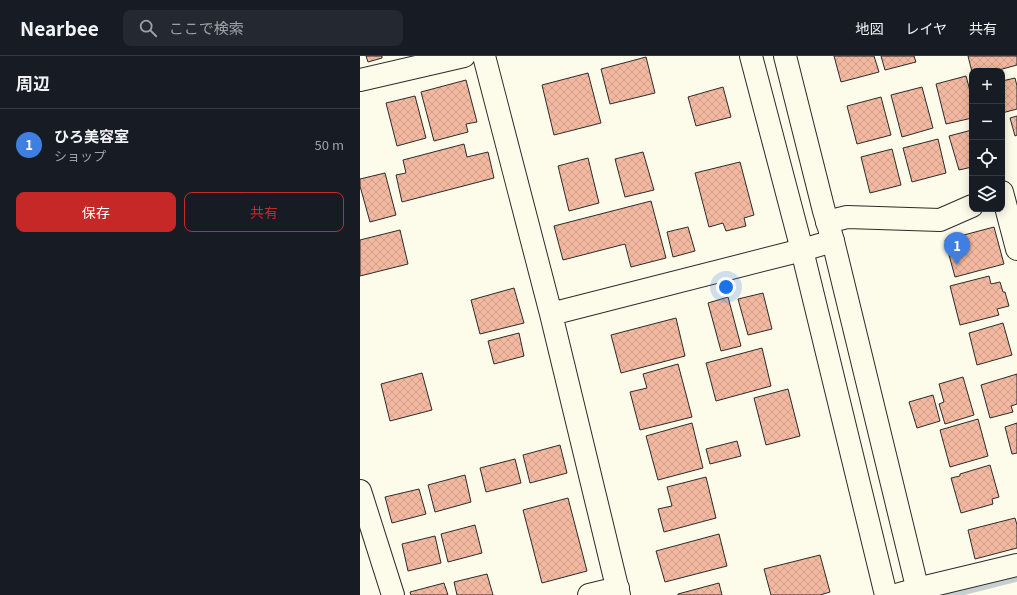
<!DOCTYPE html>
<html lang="ja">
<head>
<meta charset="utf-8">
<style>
	:root { --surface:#171b24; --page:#242831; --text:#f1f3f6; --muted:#9ea1a6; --line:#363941; --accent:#c62828 }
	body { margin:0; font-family:Georgia,"Noto Sans JP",serif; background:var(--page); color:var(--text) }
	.controls { position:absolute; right:12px; top:12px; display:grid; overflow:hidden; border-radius:8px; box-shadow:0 2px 10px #0003 }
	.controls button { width:36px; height:36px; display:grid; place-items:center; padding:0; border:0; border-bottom:1px solid var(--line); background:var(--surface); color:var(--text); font:20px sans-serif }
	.you { position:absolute; left:366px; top:231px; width:14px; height:14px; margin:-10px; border:3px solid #fff; border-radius:50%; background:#1a73e8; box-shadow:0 0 0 6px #1a73e833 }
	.badge { display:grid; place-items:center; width:26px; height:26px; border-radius:50%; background:var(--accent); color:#fff; font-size:13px; font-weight:700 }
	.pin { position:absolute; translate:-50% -33px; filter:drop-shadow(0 1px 2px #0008) }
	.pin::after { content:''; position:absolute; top:21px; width:14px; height:12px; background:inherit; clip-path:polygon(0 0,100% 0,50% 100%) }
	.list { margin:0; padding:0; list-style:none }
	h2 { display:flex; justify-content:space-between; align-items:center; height:52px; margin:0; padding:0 16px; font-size:17px }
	h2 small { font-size:13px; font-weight:400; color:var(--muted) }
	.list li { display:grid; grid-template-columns:26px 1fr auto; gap:12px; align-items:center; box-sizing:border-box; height:72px; padding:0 16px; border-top:1px solid var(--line) }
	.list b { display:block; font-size:15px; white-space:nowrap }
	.list p { margin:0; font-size:13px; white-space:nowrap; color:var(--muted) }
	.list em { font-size:13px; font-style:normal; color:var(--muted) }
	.actions { display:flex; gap:8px; padding:12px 16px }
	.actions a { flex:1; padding:9px 0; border:1px solid var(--accent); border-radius:8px; text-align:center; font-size:14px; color:var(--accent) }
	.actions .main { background:var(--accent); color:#fff }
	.icon { flex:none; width:22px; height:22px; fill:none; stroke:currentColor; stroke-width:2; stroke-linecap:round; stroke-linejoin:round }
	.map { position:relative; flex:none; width:657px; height:539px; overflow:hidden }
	header { display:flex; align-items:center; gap:24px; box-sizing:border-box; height:56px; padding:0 20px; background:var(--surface); border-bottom:1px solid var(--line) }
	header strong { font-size:19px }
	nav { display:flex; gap:22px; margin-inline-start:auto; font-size:14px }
	.search { width:280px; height:36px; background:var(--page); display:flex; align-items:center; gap:10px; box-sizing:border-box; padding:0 14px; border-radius:8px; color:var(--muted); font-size:15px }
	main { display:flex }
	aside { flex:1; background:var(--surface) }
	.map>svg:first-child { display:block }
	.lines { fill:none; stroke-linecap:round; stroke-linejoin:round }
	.stream { stroke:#c7d0d0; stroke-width:9 }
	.building { fill:url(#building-cross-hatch); stroke:#2b2b2b }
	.minor-casing { stroke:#2b2b2b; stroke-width:24 }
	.tertiary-casing { stroke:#2b2b2b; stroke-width:24 }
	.minor { stroke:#fdfbea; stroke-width:22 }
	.tertiary { stroke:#fdfbea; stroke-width:22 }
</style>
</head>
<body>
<header>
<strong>Nearbee</strong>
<div class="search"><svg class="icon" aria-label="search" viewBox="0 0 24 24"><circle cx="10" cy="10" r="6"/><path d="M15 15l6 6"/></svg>ここで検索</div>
<nav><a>地図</a><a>レイヤ</a><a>共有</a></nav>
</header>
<main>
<aside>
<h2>周辺<small></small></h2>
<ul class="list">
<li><span class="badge" style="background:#3f7fe0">1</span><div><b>ひろ美容室</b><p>ショップ</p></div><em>50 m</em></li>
</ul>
<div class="actions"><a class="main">保存</a><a>共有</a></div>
</aside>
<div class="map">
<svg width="657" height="539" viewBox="0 0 657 539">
	<defs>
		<pattern id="building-cross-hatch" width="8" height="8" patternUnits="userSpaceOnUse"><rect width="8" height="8" fill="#f2b8a0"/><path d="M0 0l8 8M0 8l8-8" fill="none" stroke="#d09e8a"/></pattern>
	</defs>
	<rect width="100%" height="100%" fill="#fdfbea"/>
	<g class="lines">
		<path class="stream" d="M 586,539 L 657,521"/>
	</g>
	<path class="building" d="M 6,0 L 22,0 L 22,2 L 8,6 Z
		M 474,0 L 514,0 L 519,16 L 481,26 Z
		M 521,0 L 554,0 L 556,6 L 525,14 Z
		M 608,0 L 657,0 L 657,9 L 635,15 L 612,15 L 612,16 Z
		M 286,1 L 295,37 L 250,48 L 241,13 Z
		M 228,17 L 241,67 L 194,79 L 182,29 Z
		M 606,20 L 612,42 L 612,62 L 586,68 L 576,28 Z
		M 655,22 L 657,30 L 657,53 L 642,57 L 642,25 Z
		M 106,24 L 117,66 L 106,68 L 108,76 L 74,85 L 61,36 Z
		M 363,31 L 371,61 L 336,70 L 328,41 Z
		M 562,31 L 573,72 L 542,81 L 531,39 Z
		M 55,40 L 66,82 L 37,90 L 26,47 Z
		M 521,41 L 531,79 L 497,88 L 487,50 Z
		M 657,60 L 657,79 L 655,80 L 650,62 Z
		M 612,74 L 612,111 L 599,114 L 589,80 Z
		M 578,83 L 586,117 L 552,126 L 543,92 Z
		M 104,88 L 107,101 L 128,96 L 134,122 L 42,146 L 36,119 L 46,117 L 43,104 Z
		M 532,93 L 541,129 L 510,137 L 501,101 Z
		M 283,96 L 294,134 L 265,141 L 255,103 Z
		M 228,102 L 239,147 L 209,155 L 198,110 Z
		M 380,106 L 394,159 L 384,162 L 386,170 L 366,175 L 363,167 L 349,171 L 335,117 Z
		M 25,117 L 36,159 L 10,166 L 0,130 L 0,123 Z
		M 291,145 L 306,202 L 271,211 L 265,188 L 203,204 L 194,170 Z
		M 328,171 L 335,195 L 313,201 L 307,176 Z
		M 634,171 L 644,208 L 595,221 L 585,184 Z
		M 40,174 L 48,208 L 0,220 L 0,184 Z
		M 629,220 L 631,228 L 640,226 L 643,236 L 645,236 L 649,250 L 637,253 L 639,259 L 600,269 L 590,230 Z
		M 154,232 L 164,267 L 120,278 L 111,244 Z
		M 403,237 L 412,273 L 388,279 L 378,243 Z
		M 368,241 L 381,290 L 361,295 L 348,247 Z
		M 316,262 L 325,300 L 261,317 L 251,279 Z
		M 643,267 L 652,299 L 617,309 L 609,277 Z
		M 159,277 L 164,300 L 134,308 L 128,285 Z
		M 402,292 L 411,330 L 356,345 L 346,307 Z
		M 318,308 L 332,361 L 280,374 L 270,336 L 287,332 L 283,318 Z
		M 62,317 L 72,354 L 30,365 L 21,328 Z
		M 657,318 L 657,348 L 651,350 L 653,356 L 630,362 L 621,329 Z
		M 603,321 L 614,359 L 585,368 L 579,348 L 584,346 L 579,328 Z
		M 428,333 L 440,380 L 406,389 L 394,342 Z
		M 573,339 L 580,365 L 557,372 L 549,346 Z
		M 618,363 L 628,400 L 590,411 L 580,374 Z
		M 332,367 L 343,412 L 298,424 L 286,380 Z
		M 657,367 L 657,397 L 652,398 L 645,371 Z
		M 377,385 L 381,400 L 350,408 L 346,393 Z
		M 200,389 L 207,417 L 170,427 L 163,399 Z
		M 155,403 L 161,427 L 126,436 L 120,412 Z
		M 630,409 L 639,441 L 632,443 L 633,448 L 601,457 L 591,422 L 600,420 L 600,418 Z
		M 105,419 L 111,446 L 75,456 L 68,429 Z
		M 346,421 L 356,462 L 304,476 L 298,453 L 312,450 L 307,431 Z
		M 59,433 L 66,458 L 32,467 L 25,441 Z
		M 208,442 L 227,515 L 182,527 L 163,454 Z
		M 655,462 L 657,469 L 657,492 L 615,503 L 608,474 Z
		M 115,469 L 122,497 L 88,506 L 81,478 Z
		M 359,478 L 367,510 L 305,526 L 296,495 Z
		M 75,480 L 81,507 L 48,515 L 42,488 Z
		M 460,499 L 470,536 L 460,539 L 411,539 L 404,513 Z
		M 127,518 L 133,539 L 97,539 L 94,526 Z
		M 84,527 L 88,539 L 51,539 L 50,536 Z
		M 359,527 L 362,539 L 318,539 L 318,538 Z"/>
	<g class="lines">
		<g class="minor-casing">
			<path id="minor" d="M 124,0 L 191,258 L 259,539
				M 0,24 L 104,0
				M 642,136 L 657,193
				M 467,166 L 487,161 L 580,164 L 612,150
				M 191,258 L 442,194 L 473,185
				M 0,435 L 33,539
				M 229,539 L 258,532
				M 536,539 L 557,533 L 657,509"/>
		</g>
		<g class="tertiary-casing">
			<path id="tertiary" d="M 391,0 L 442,194 L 526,539
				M 425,0 L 464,155 L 473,185 L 559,539"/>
		</g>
		<use href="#minor" class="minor"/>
		<use href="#tertiary" class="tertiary"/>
	</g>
</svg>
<div class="controls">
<button>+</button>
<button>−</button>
<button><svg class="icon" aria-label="locate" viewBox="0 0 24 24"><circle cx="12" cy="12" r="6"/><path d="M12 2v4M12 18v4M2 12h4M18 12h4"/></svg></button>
<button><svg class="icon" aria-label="layers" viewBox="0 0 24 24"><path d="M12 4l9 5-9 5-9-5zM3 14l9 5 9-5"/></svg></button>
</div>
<div class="you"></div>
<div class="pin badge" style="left:597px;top:209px;background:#3f7fe0">1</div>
</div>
</main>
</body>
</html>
